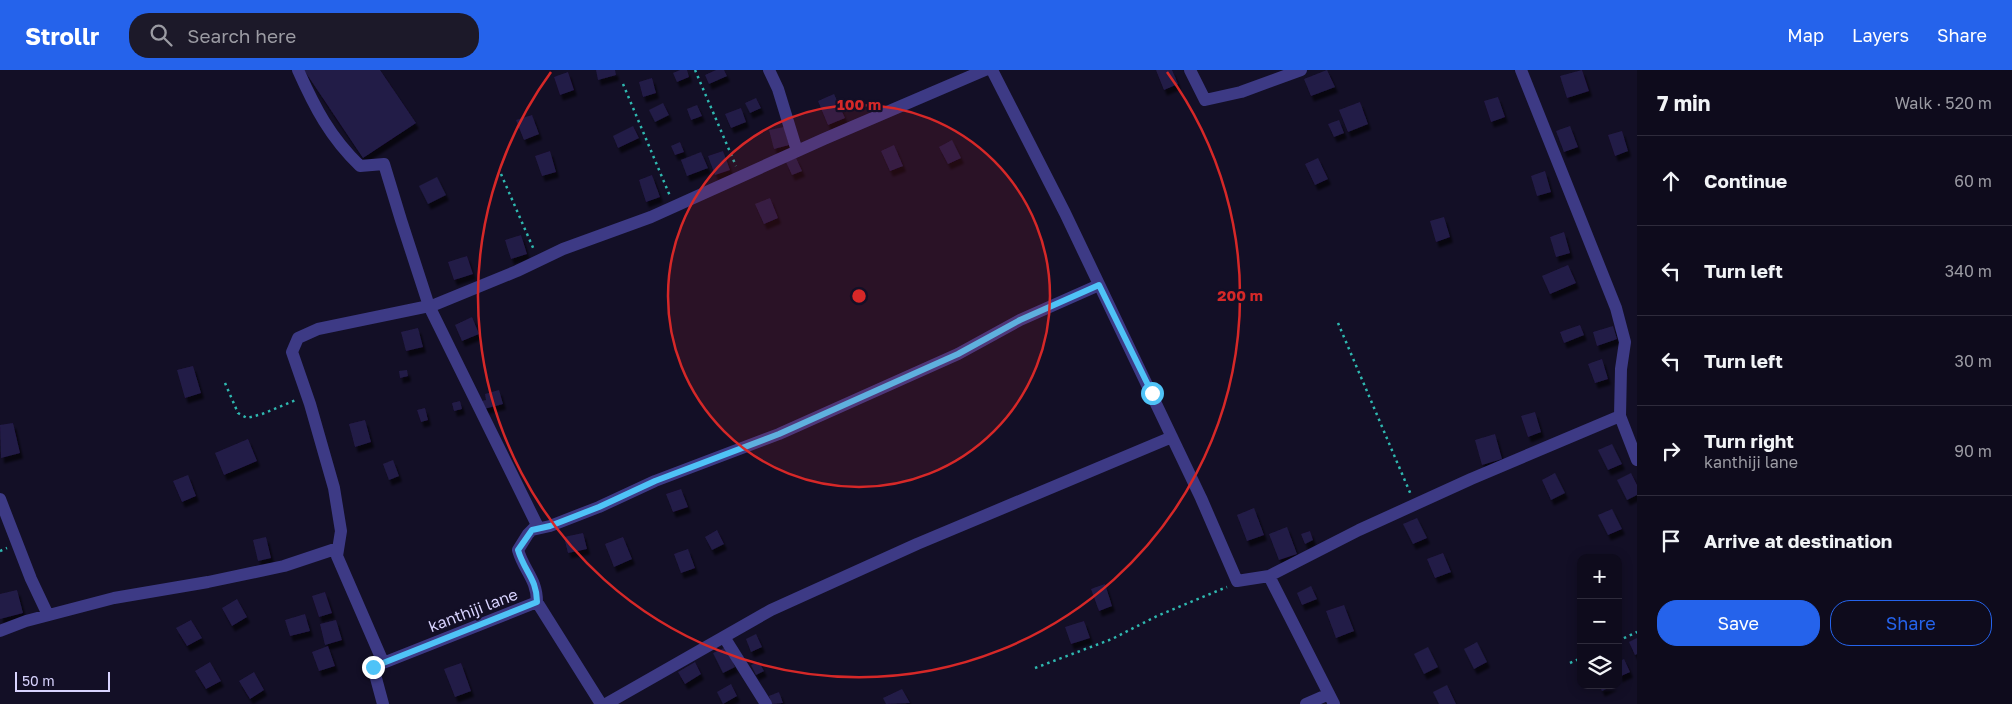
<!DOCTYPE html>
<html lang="en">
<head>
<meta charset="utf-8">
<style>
	:root { --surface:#0e0b1c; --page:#1c1929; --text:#f1f3f6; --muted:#9b9ba3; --line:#2e2b3b; --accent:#2563eb }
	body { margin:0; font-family:"Golos Text",sans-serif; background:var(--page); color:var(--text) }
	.controls { position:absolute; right:15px; bottom:15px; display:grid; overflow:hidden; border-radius:10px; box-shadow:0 2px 12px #0003 }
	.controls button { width:45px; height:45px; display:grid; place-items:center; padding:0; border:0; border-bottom:1px solid var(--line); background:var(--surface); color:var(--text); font:25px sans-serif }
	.scale { position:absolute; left:15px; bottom:12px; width:95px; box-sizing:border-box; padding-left:5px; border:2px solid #d9d4ff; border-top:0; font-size:14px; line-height:18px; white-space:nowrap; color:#d9d4ff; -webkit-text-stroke:4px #130f26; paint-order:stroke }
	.stop { position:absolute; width:15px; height:15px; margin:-11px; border:4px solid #4fc3f7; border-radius:50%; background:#fff }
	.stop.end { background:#4fc3f7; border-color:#fff; box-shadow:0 1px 5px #0008 }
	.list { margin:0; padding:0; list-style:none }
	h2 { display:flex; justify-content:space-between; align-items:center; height:65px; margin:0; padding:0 20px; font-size:21px }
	h2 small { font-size:16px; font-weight:400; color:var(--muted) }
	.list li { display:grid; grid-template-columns:32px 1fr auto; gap:15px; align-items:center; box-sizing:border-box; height:90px; padding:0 20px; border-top:1px solid var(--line) }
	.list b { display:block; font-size:19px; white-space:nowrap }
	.list p { margin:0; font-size:16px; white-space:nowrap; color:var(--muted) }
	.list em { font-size:16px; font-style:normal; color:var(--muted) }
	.actions { display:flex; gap:10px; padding:15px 20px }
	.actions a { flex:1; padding:11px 0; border:1px solid var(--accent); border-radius:20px; text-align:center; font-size:18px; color:var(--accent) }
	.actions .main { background:var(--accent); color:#fff }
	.icon { flex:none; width:28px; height:28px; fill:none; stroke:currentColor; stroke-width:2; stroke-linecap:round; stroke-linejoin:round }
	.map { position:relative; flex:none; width:1637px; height:634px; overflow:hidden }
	header { display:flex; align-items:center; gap:30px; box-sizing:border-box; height:70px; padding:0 25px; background:var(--accent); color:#fff }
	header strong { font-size:24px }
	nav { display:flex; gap:28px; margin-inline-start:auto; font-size:18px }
	.search { width:350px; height:45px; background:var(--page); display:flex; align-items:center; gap:12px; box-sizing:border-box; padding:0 18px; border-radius:20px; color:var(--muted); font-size:19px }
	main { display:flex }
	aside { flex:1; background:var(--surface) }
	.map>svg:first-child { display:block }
	.building { fill:#241b47; filter:url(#shadow) }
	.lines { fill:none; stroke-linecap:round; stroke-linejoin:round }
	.path { stroke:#2fb8b0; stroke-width:2.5; stroke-dasharray:2.5 4; stroke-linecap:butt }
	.minor { stroke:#3d3a85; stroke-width:12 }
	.route { stroke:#4fc3f7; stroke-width:6 }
	.ring { fill:none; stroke:#d62828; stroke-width:2.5 }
	.labels { text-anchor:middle; stroke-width:4.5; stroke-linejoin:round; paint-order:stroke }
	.street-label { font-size:16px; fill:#d9d4ff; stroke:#130f26 }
	.centre { fill:#d62828; stroke:#130f26; stroke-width:2.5 }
	.ring-label { font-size:15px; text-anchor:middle; font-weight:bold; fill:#d62828; stroke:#130f26; stroke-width:4.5; stroke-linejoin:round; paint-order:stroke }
</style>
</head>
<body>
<header>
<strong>Strollr</strong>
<div class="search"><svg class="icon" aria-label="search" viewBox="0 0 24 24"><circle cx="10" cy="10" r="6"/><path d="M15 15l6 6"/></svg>Search here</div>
<nav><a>Map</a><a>Layers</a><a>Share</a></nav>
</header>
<main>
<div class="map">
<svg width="1637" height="634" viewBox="0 0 1637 634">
	<defs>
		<filter id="shadow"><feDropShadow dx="3" dy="5.5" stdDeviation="1" flood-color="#0009"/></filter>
	</defs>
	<rect width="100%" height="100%" fill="#130f26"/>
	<path class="building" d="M 304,0 L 380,0 L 416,53 L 363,88 Z
		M 596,0 L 615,0 L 616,5 L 598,10 Z
		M 680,0 L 687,0 L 689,7 L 677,12 L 673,3 Z
		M 716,0 L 724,0 L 727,6 L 709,14 L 705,5 Z
		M 1156,0 L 1172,0 L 1178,14 L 1164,20 Z
		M 1327,0 L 1335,17 L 1311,26 L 1304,9 Z
		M 1582,0 L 1589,21 L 1567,28 L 1560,6 Z
		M 568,2 L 574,20 L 560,25 L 554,7 Z
		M 652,8 L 656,23 L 643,27 L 639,12 Z
		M 834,24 L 845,48 L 828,55 L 818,31 Z
		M 1498,27 L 1505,47 L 1491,52 L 1484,31 Z
		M 756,28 L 761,38 L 750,43 L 745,33 Z
		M 1360,32 L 1368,54 L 1348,62 L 1339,40 Z
		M 663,33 L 669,45 L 655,52 L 649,40 Z
		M 697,35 L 702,46 L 691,50 L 687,39 Z
		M 741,38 L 746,52 L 731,58 L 725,44 Z
		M 532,45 L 539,64 L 524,70 L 516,50 Z
		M 1339,50 L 1344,63 L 1334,67 L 1328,54 Z
		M 633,56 L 639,68 L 618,78 L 613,66 Z
		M 1570,56 L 1578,77 L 1564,82 L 1556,61 Z
		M 784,57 L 789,75 L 774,79 L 769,60 Z
		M 1622,61 L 1628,81 L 1615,86 L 1608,65 Z
		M 952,70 L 961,88 L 948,94 L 939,77 Z
		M 680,72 L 684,82 L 675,85 L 671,76 Z
		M 894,75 L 903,96 L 890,101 L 881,81 Z
		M 550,81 L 556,102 L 542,106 L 535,86 Z
		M 723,81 L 730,100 L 715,105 L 708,86 Z
		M 701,82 L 708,98 L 687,106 L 681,90 Z
		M 796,88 L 802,101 L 792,105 L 786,92 Z
		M 1318,88 L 1328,109 L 1315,115 L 1305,94 Z
		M 1545,101 L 1551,122 L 1537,126 L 1531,106 Z
		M 652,105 L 660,127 L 646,132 L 639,110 Z
		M 437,107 L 446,125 L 428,134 L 419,116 Z
		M 770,128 L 778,148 L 764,154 L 755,134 Z
		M 1444,147 L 1450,167 L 1436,172 L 1430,151 Z
		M 1564,162 L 1570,183 L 1556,187 L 1550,167 Z
		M 521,165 L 527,184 L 511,189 L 505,170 Z
		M 467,186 L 473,204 L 454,210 L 448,192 Z
		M 1568,195 L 1576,213 L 1550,224 L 1542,206 Z
		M 472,247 L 479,264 L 462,271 L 455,255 Z
		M 1580,255 L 1584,265 L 1564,273 L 1560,262 Z
		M 1613,256 L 1617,269 L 1597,276 L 1593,262 Z
		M 418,258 L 423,277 L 406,281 L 401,262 Z
		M 1602,289 L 1608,309 L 1595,313 L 1588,294 Z
		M 193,296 L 201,323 L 185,328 L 177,300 Z
		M 407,300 L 408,306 L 400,308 L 399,301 Z
		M 499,320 L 503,334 L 484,339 L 482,331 L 486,330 L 485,324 Z
		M 460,331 L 462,339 L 454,341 L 452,333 Z
		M 425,338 L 428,350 L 421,352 L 417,340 Z
		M 1535,342 L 1541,362 L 1528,367 L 1521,346 Z
		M 365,350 L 371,372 L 355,377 L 349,354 Z
		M 13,353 L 20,383 L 1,388 L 0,355 Z
		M 1495,364 L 1502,389 L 1482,395 L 1475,370 Z
		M 248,369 L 257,391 L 224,405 L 215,383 Z
		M 1612,374 L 1622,394 L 1608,400 L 1598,380 Z
		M 393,390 L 399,406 L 389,410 L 383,394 Z
		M 1555,403 L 1565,423 L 1551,430 L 1542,410 Z
		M 1631,403 L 1637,415 L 1637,425 L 1627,430 L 1617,410 Z
		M 188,405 L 196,426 L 182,432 L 173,411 Z
		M 681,419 L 688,437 L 673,442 L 666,424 Z
		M 1254,438 L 1264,465 L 1247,471 L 1237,445 Z
		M 1612,439 L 1622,459 L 1608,465 L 1598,445 Z
		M 1417,448 L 1427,468 L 1413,474 L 1403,454 Z
		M 1287,457 L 1297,484 L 1279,490 L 1269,464 Z
		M 717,460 L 724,474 L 712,480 L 705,467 Z
		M 1310,461 L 1313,470 L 1305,474 L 1301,464 Z
		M 583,463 L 587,479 L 568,483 L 564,467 Z
		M 266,467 L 271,488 L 258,491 L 253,470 Z
		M 623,467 L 632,489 L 614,497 L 605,474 Z
		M 688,479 L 695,498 L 681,503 L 674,484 Z
		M 1443,483 L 1451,502 L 1435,508 L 1427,489 Z
		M 1105,514 L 1112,536 L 1099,541 L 1091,519 Z
		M 1311,516 L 1317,529 L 1302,535 L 1297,523 Z
		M 17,520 L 23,543 L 0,549 L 0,524 Z
		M 325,522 L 332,543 L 319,547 L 312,526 Z
		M 237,529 L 247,547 L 232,556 L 222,538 Z
		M 1344,535 L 1354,561 L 1336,568 L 1326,541 Z
		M 305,544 L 310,561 L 290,566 L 285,550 Z
		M 191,550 L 202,568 L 187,576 L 176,558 Z
		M 336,550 L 342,570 L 325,575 L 320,554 Z
		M 1084,551 L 1090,568 L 1071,574 L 1065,557 Z
		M 756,564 L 762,577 L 751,582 L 746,569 Z
		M 1637,568 L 1637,584 L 1635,585 L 1629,572 Z
		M 1477,572 L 1487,592 L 1474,599 L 1464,579 Z
		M 328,576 L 335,596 L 319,601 L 312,582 Z
		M 726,577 L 735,597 L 723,603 L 713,583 Z
		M 1428,577 L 1438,597 L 1424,604 L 1414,584 Z
		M 1624,589 L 1630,602 L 1619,607 L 1618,592 Z
		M 210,592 L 221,611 L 206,619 L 195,601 Z
		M 695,592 L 701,604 L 685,614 L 678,602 Z
		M 759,592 L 764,601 L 756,605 L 751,595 Z
		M 461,593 L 471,621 L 455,627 L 444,599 Z
		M 254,602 L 264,620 L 250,629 L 239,611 Z
		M 731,614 L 737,626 L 723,634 L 717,622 Z
		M 1447,615 L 1456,634 L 1439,634 L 1433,622 Z
		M 1599,615 L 1614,615 L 1602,621 Z
		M 902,619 L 910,633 L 886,634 L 883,628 Z
		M 779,622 L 783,633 L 772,634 L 769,626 Z"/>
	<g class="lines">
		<path class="path" d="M 695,0 L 736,96
			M 623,14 L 670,126
			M 501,104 L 534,180
			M 1338,253 L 1411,425
			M 225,313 L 238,343 L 247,348 L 262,344 L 296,330
			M 0,481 L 7,478
			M 1618,571 L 1637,562
			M 1570,593 L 1581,588
			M 1035,598 L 1112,569 L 1157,546 L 1227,517"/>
		<path class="minor" d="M 298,0 C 315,38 330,67 360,96 L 384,94 L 401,150 L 429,236 L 537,455 L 528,464 L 518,480 C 524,501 537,509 537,532
			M 769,0 L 778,19 L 797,81
			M 992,0 L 1065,143 L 1201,428 L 1237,511 L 1269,506 L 1334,634
			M 1190,0 L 1205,30 L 1241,22 L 1301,0
			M 1521,0 L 1616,238 L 1625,272 L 1621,299 L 1620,346 L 1637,390
			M 0,429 L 31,509 L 48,545
			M 532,460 L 550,456 L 599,437 L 655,411 L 779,364 L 958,284 L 1020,250 L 1099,215
			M 1269,506 L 1359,460 L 1471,409 L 1620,346
			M 0,561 L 26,551 L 114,528 L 208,512 L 284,496 L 338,478
			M 724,567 L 766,634
			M 383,592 L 337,486 L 341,461 L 334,418 L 310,334 L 292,282 L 298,268 L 318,259 L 434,235 L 517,201 L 563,179 L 651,147 L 824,69 L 985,0
			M 383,634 L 373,597 L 537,532 L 601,634
			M 606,634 L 771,540 L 917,474 L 1172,367
			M 1306,634 L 1329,624"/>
	</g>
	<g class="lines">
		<path class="route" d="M 373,597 L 537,532 C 537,509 524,501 518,480 L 532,460 L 550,456 L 599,437 L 655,411 L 779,364 L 958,284 L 1020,250 L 1099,215 L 1152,323"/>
	</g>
	<circle cx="859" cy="226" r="191" fill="#d62828" fill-opacity=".12"/>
	<g class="ring">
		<circle cx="859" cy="226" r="191"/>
		<path d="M1167 2A381 381 0 1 1 551 2"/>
	</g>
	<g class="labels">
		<g class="street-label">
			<text transform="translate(473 540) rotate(-21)" y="6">kanthiji lane</text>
		</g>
	</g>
	<circle cx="859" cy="226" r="8" class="centre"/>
	<g class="ring-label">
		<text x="859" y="40">100 m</text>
		<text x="1240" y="231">200 m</text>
	</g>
</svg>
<div class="controls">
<button>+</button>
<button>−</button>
<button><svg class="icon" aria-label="layers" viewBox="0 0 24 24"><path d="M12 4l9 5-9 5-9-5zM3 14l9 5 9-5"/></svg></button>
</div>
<div class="scale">50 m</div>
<div class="stop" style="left:1152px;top:323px"></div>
<div class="stop end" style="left:373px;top:597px"></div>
</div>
<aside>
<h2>7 min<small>Walk · 520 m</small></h2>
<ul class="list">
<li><svg class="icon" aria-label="ahead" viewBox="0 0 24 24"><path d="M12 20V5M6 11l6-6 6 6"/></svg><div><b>Continue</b></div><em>60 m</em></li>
<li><svg class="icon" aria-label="left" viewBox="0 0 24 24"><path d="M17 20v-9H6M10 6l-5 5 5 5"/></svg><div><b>Turn left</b></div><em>340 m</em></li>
<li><svg class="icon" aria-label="left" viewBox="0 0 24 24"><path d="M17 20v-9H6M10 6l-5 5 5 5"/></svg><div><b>Turn left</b></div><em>30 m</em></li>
<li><svg class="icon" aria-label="right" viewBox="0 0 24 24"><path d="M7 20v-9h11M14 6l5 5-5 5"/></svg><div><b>Turn right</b><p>kanthiji lane</p></div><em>90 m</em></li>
<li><svg class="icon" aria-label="arrive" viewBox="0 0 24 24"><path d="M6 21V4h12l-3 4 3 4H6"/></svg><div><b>Arrive at destination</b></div></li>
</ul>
<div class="actions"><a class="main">Save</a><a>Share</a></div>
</aside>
</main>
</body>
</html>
